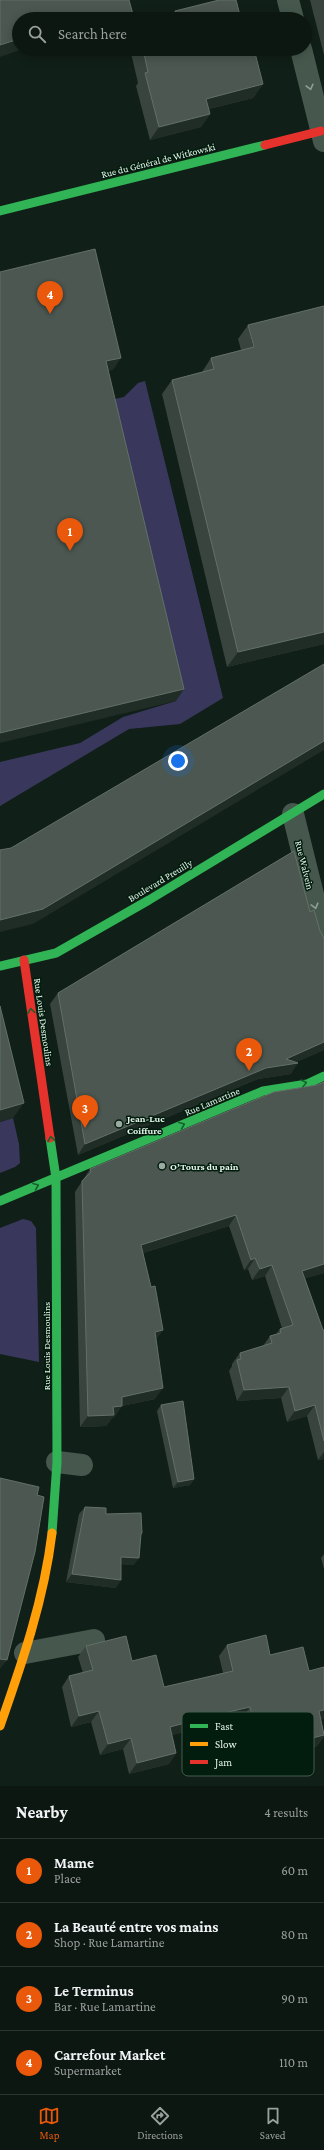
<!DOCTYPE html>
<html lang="en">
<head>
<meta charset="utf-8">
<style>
	:root { --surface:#0c1711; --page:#1a241f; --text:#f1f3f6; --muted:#9a9f9f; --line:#2c3631; --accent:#ea580c }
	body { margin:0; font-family:"Crimson Pro",serif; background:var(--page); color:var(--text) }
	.you { position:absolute; left:178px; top:761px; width:14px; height:14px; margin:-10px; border:3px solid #fff; border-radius:50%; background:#1a73e8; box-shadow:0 0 0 6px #1a73e833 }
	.badge { display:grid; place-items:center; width:26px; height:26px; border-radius:50%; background:var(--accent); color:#fff; font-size:13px; font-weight:700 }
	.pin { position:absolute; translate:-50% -33px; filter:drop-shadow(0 1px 2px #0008) }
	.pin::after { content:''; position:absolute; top:21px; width:14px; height:12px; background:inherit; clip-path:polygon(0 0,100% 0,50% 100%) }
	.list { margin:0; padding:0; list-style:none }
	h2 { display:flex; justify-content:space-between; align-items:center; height:52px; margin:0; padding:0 16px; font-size:17px }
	h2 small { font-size:13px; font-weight:400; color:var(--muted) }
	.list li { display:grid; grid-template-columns:26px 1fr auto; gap:12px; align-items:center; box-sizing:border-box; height:64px; padding:0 16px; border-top:1px solid var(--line) }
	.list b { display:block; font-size:15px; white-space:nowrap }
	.list p { margin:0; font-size:13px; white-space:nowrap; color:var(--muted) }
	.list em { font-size:13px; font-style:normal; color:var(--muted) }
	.icon { flex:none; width:22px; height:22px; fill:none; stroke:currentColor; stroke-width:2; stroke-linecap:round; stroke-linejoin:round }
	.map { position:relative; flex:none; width:324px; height:1786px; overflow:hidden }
	.search { position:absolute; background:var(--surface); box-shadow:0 2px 10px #0003; left:12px; right:12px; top:12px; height:44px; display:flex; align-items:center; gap:10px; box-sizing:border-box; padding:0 14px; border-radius:22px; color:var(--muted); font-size:15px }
	.sheet { height:308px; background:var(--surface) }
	nav { display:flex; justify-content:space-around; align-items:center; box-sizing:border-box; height:56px; border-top:1px solid var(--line); background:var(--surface); font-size:11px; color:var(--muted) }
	nav a { display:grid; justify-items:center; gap:2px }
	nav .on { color:var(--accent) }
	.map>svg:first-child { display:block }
	.green { fill:#39385c }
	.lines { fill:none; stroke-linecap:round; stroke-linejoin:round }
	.street { stroke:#46584e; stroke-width:22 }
	.fast { stroke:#30b455; stroke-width:9 }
	.slow { stroke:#ff9f0a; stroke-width:9 }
	.jam { stroke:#e5322d; stroke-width:9 }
	.wall { fill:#38443d }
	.shaded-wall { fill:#202d26 }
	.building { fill:#4b5750; stroke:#637068 }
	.oneway { stroke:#8e9f95 }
	.oneway2 { stroke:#17602d }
	.poi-dot { fill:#9baba1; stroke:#021c0d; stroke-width:1.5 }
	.labels { text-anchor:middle; stroke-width:3; stroke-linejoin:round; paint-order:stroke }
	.street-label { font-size:10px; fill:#e6f6ec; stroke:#021c0d }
	.poi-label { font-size:10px; font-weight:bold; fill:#e6f6ec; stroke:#021c0d; text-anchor:start }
	.key { fill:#021c0d; stroke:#465d50; stroke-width:1 }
	.key-label { font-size:11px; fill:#e6f6ec }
</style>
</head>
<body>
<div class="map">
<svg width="324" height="1786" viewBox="0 0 324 1786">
	<rect width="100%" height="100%" fill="#101f17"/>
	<path class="green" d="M 145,381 L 223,698 L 180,724 L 129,729 L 0,806 L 0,762 L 80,743 L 123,717 L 176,701 L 105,401 L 124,397 L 138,383 Z
		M 13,1118 L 19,1144 L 20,1163 L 15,1167 L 0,1173 L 0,1122 Z
		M 23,1219 L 31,1221 L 36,1228 L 39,1362 L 0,1354 L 0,1228 Z"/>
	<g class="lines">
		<path class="street" d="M 288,0 L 293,19
			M 301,49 L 324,141
			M 293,814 L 324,939
			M 57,1462 L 82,1465
			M 25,1653 L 94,1640"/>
		<path class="fast" d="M 0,211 L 265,145
			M 0,966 L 56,953 L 149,900 L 324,794
			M 50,1138 L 56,1178 L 57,1462 L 52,1533
			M 0,1201 L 263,1091 L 307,1084 L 324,1076"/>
		<path class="slow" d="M 0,1726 C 22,1663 44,1600 52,1533"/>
		<path class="jam" d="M 265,145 L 321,131
			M 24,960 L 50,1138"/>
	</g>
	<path class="wall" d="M 310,0 L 324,0 L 324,55 Z
		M 175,11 L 241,19 L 170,19 Z
		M 134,49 L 143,49 L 263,84 L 253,98 L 209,109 L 210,114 L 201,127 L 150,140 L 136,86 L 138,83 L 131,53 Z
		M 248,325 L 324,644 L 227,667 L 162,394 L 172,380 L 202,372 L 211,358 L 241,350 L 238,339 Z
		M 58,993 L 324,1050 L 296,1062 L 291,1074 L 258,1079 L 78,1155 L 50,1004 Z
		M 324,1082 L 324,1273 L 305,1278 L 323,1330 L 324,1330 L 324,1459 L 318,1460 L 307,1416 L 287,1422 L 281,1398 L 237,1401 L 229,1371 L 232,1366 L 232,1364 L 240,1353 L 263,1346 L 270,1336 L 276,1334 L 280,1329 L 282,1328 L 265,1276 L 252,1280 L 248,1269 L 244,1270 L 229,1226 L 143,1253 L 151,1287 L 163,1330 L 156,1339 L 155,1399 L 122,1406 L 114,1417 L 112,1418 L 106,1426 L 80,1427 L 75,1192 L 90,1169 L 317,1085 Z
		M 161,1405 L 194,1479 L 190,1485 L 173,1488 L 157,1411 Z
		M 85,1507 L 106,1514 L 142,1533 L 140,1536 L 134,1565 L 121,1564 L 116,1588 L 66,1582 L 79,1514 Z
		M 324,1554 L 324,1569 L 321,1558 Z
		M 227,1645 L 270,1655 L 309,1671 L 324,1733 L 324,1736 L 317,1746 L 278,1756 L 272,1735 L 249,1743 L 242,1718 L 199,1728 L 172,1735 L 176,1753 L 169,1764 L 129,1774 L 123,1749 L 100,1755 L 91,1722 L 71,1727 L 62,1687 L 69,1676 L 83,1673 L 78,1657 L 86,1646 L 132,1661 L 164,1687 L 223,1673 L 219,1656 Z"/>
	<path class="shaded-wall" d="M 19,39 L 19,49 L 23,49 L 0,57 L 0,45 Z
		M 263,84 L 253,98 L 197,112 L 206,99 Z
		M 210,114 L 201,127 L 150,140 L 159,127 Z
		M 121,358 L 113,370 L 98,373 L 106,361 Z
		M 324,632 L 324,644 L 227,667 L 238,652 Z
		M 184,689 L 176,701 L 0,743 L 0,733 Z
		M 324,741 L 324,750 L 33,924 L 0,932 L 0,920 Z
		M 324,1042 L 324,1050 L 292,1064 L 298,1063 L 291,1074 L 258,1079 L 78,1155 L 85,1144 Z
		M 24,1103 L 13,1118 L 0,1122 L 0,1110 Z
		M 236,1215 L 229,1226 L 133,1256 L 141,1245 Z
		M 255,1258 L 248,1269 L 244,1270 L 251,1260 Z
		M 324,1264 L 324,1273 L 294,1282 L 302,1271 Z
		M 272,1265 L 265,1276 L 252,1280 L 260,1269 Z
		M 163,1330 L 155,1341 L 155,1332 Z
		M 289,1387 L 281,1398 L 237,1401 L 244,1390 Z
		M 163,1388 L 155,1399 L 122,1406 L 114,1417 L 112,1418 L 106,1426 L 80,1427 L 88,1416 L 122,1397 Z
		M 315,1405 L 307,1416 L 287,1422 L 295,1411 Z
		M 324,1452 L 324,1459 L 318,1460 Z
		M 194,1479 L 190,1485 L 173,1488 L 178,1482 Z
		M 121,1557 L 139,1558 L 134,1565 L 116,1564 Z
		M 72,1574 L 121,1580 L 116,1588 L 66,1582 Z
		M 0,1659 L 7,1660 L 0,1669 Z
		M 250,1707 L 242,1718 L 199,1728 L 162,1738 L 170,1727 L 207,1717 Z
		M 324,1710 L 324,1719 L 311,1722 L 319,1711 Z
		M 99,1711 L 91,1722 L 71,1727 L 79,1716 Z
		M 280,1724 L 272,1735 L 249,1743 L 256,1732 Z
		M 324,1735 L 317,1746 L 278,1756 L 285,1745 Z
		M 131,1738 L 123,1749 L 100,1755 L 108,1744 Z
		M 176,1753 L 169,1764 L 129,1774 L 137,1763 Z"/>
	<path class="building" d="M 0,0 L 129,0 L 134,18 L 131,19 L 19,19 L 19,39 L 0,45 Z
		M 219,0 L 236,0 L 241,19 L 177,19 L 175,11 Z
		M 143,49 L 254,49 L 263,84 L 206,99 L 210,114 L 159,127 L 145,73 L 148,72 Z
		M 95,249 L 121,358 L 106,361 L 184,689 L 0,733 L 0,272 Z
		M 324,306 L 324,632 L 238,652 L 172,380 L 214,369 L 211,358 L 254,347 L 248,325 Z
		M 324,664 L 324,741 L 43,909 L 0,920 L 0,850 L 11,848 Z
		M 294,851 L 310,912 L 314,910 L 320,931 L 324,938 L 324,1042 L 286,1059 L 298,1063 L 266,1068 L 85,1144 L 58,993 Z
		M 0,1006 L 24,1103 L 0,1110 Z
		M 324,1082 L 324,1264 L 302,1271 L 323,1330 L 324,1330 L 324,1441 L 315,1405 L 295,1411 L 289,1387 L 244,1390 L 237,1360 L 241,1359 L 240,1353 L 272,1343 L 270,1336 L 281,1333 L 280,1329 L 293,1325 L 272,1265 L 260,1269 L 255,1258 L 251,1260 L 236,1215 L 141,1245 L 151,1287 L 155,1286 L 163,1330 L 155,1332 L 163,1388 L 122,1397 L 122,1406 L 113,1407 L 114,1415 L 88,1416 L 82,1181 L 91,1172 L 90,1169 L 274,1092 L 317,1085 Z
		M 183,1401 L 194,1479 L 178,1482 L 161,1405 Z
		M 0,1478 L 39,1487 L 37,1495 L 44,1497 L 35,1552 L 7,1660 L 0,1659 Z
		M 85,1507 L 106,1508 L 106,1514 L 141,1513 L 142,1533 L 141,1534 L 139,1558 L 121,1557 L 121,1580 L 72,1574 Z
		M 266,1635 L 270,1655 L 303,1647 L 309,1671 L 324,1667 L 324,1710 L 319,1711 L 324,1735 L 285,1745 L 280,1724 L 256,1732 L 250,1707 L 207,1717 L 170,1727 L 176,1753 L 137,1763 L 131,1738 L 108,1744 L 99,1711 L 79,1716 L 69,1676 L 93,1670 L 86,1646 L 126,1636 L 132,1661 L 156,1655 L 164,1687 L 233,1671 L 227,1645 Z"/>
	<defs><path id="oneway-chevron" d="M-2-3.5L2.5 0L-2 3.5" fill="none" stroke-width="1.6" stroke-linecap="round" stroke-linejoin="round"/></defs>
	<g class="oneway">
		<use href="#oneway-chevron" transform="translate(310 87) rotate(76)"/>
		<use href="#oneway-chevron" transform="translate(315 906) rotate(75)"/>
	</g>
	<g class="oneway2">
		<use href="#oneway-chevron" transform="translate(31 1011) rotate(-98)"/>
		<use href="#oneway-chevron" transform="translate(304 1083) rotate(-14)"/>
		<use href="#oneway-chevron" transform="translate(182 1125) rotate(-23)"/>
		<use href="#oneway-chevron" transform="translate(51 1139) rotate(-99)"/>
		<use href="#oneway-chevron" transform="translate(36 1186) rotate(-23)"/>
	</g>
	<g class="poi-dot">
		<circle cx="119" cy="1124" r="4"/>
		<circle cx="162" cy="1166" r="4"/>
	</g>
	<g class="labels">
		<g class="street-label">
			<text transform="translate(158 160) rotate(-14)" y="4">Rue du Général de Witkowski</text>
			<text transform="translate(305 865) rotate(76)" y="4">Rue Walvein</text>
			<text transform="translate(160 880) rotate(-31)" y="4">Boulevard Preuilly</text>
			<text transform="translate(44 1022) rotate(82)" y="4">Rue Louis Desmoulins</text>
			<text transform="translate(212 1101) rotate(-23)" y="4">Rue Lamartine</text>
			<text transform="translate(46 1346) rotate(-90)" y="4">Rue Louis Desmoulins</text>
		</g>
		<g class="poi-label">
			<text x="127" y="1122">Jean-Luc<tspan x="127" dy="12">Coiffure</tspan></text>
			<text x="170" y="1170">O’Tours du pain</text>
		</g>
	</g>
	<rect x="182" y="1712" width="132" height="64" rx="6" class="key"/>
	<rect x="190" y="1724" width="18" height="4" fill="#30b455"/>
	<rect x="190" y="1742" width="18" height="4" fill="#ff9f0a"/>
	<rect x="190" y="1760" width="18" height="4" fill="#e5322d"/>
	<g class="key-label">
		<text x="215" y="1730">Fast</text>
		<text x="215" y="1748">Slow</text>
		<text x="215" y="1766">Jam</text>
	</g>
</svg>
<div class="you"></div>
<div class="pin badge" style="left:70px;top:551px">1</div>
<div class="pin badge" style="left:249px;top:1071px">2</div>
<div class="pin badge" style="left:85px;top:1128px">3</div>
<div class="pin badge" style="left:50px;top:314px">4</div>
<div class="search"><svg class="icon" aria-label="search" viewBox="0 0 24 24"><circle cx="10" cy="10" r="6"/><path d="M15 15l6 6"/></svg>Search here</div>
</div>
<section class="sheet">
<h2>Nearby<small>4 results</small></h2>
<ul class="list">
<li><span class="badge">1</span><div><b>Mame</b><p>Place</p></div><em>60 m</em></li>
<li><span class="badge">2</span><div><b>La Beauté entre vos mains</b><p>Shop · Rue Lamartine</p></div><em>80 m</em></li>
<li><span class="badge">3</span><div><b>Le Terminus</b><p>Bar · Rue Lamartine</p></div><em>90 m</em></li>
<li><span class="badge">4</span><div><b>Carrefour Market</b><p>Supermarket</p></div><em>110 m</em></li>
</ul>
</section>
<nav>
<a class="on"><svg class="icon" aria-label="map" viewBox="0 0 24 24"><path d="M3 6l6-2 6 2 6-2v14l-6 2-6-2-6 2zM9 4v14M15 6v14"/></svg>Map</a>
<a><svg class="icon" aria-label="directions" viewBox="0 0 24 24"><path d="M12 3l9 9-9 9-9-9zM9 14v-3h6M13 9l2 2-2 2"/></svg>Directions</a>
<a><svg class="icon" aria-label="saved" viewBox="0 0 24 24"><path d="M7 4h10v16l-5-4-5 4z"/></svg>Saved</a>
</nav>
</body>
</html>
